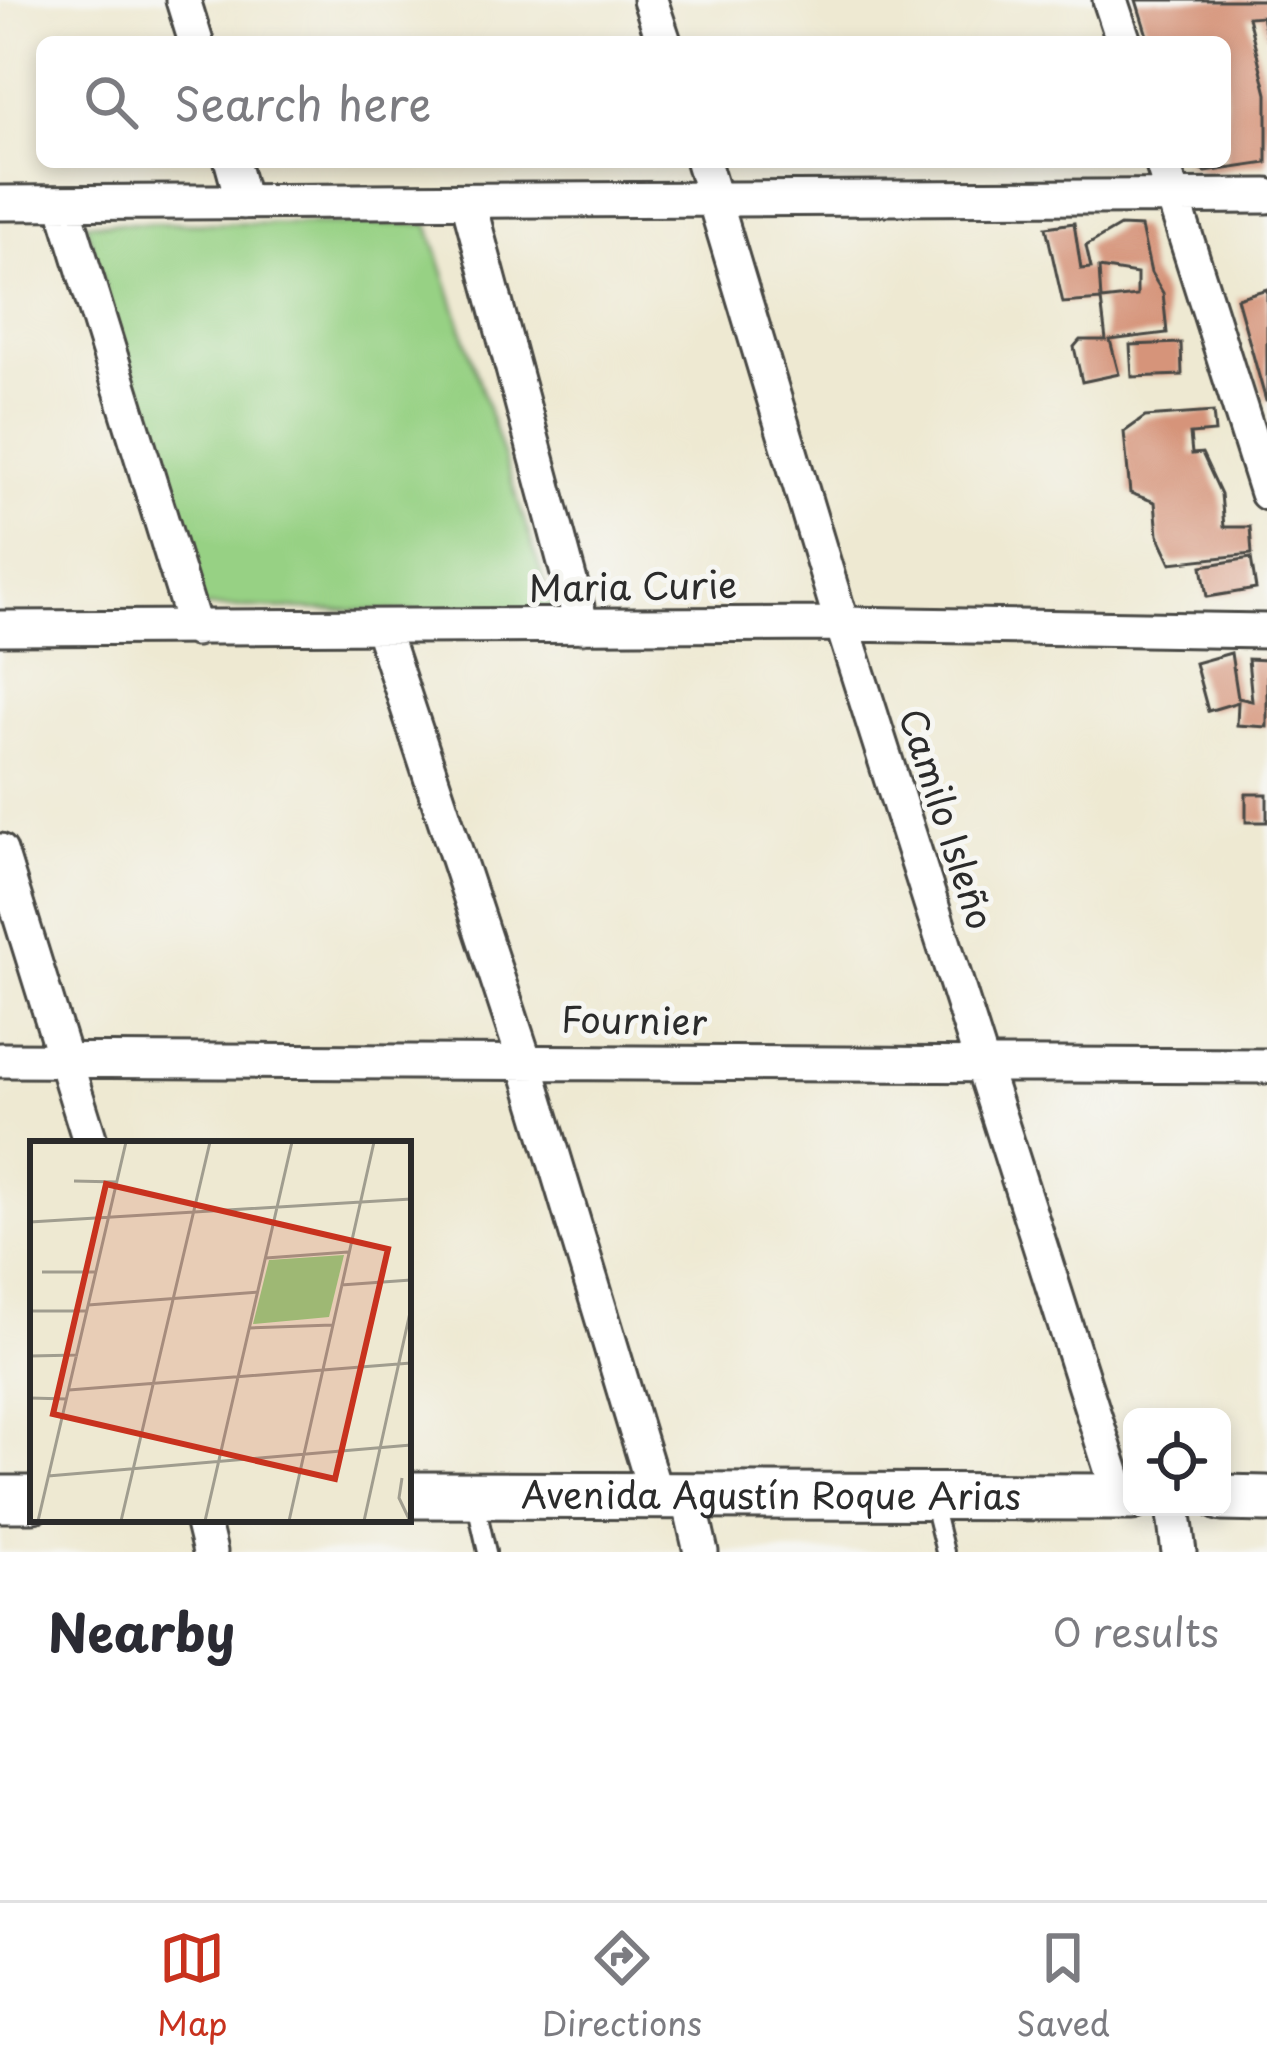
<!DOCTYPE html>
<html lang="en">
<head>
<meta charset="utf-8">
<style>
	:root { --surface:#fff; --page:#f7f7f7; --text:#2b2b33; --muted:#7c7c81; --line:#e1e1e2; --accent:#c8321e }
	body { margin:0; font-family:"Playpen Sans",sans-serif; background:var(--page); color:var(--text) }
	.controls { position:absolute; right:36px; bottom:36px; display:grid; overflow:hidden; border-radius:18px; box-shadow:0 6px 18px #0003 }
	.controls button { width:108px; height:108px; display:grid; place-items:center; padding:0; border:0; border-bottom:3px solid var(--line); background:var(--surface); color:var(--text); font:60px sans-serif }
	.list { margin:0; padding:0; list-style:none }
	h2 { display:flex; justify-content:space-between; align-items:center; height:156px; margin:0; padding:0 48px; font-size:51px }
	h2 small { font-size:39px; font-weight:400; color:var(--muted) }
	.icon { flex:none; width:66px; height:66px; fill:none; stroke:currentColor; stroke-width:2; stroke-linecap:round; stroke-linejoin:round }
	.map { position:relative; flex:none; width:1267px; height:1552px; overflow:hidden }
	.search { position:absolute; background:var(--surface); box-shadow:0 6px 18px #0003; left:36px; right:36px; top:36px; height:132px; display:flex; align-items:center; gap:30px; box-sizing:border-box; padding:0 42px; border-radius:18px; color:var(--muted); font-size:45px }
	.sheet { height:348px; background:var(--surface) }
	nav { display:flex; justify-content:space-around; align-items:center; box-sizing:border-box; height:168px; border-top:3px solid var(--line); background:var(--surface); font-size:33px; color:var(--muted) }
	nav a { display:grid; justify-items:center; gap:6px }
	nav .on { color:var(--accent) }
	.map>svg:first-child { display:block }
	.green { fill:#97d184; stroke:#617e58; stroke-width:3 }
	.building { fill:#d6947a; fill-rule:evenodd }
	.lines { fill:none; stroke-linecap:round; stroke-linejoin:round }
	.lane-casing { stroke:#484844; stroke-width:22 }
	.street-casing { stroke:#484844; stroke-width:39 }
	.secondary-casing { stroke:#484844; stroke-width:51 }
	.lane { stroke:#fff; stroke-width:16 }
	.street { stroke:#fff; stroke-width:33 }
	.secondary { stroke:#fff; stroke-width:45 }
	.labels { text-anchor:middle; stroke-width:10; stroke-linejoin:round; paint-order:stroke }
	.street-label { font-size:36px; fill:#2b2b2b; stroke:#f6f6f2 }
	.inset-road { fill:none; stroke:#a09d8f; stroke-width:3 }
	.view { fill:#c8321e; fill-opacity:0.15; stroke:#c8321e; stroke-width:6 }
	.inset-edge { fill:none; stroke:#2b2b2b; stroke-width:6 }
</style>
</head>
<body>
<div class="map">
<svg width="1267" height="1552" viewBox="0 0 1267 1552">
	<rect width="100%" height="100%" fill="#f6f6f2"/>
	<filter id="ink" filterUnits="userSpaceOnUse"><feTurbulence type="fractalNoise" baseFrequency=".00833" numOctaves="2"/><feDisplacementMap in="SourceGraphic" scale="24" xChannelSelector="R" yChannelSelector="G"/><feConvolveMatrix kernelMatrix="1 2 1 2 8 2 1 2 1" color-interpolation-filters="sRGB"/></filter>
	<filter id="wash" filterUnits="userSpaceOnUse"><feTurbulence type="fractalNoise" baseFrequency=".004" numOctaves="4" result="noise"/><feDisplacementMap in="SourceGraphic" scale="48" xChannelSelector="R" yChannelSelector="G"/><feGaussianBlur stdDeviation="2.7" result="paint"/><feColorMatrix in="noise" values="0 0 0 0 0 0 0 0 0 0 0 0 0 0 0 0 0 1.4 0 .05"/><feComposite in="paint" operator="in"/></filter>
	<g filter="url(#wash)">
		<rect width="100%" height="100%" fill="#eee9d2"/>
		<path class="green" d="M 85,223 L 428,224 L 555,615 L 200,607 Z"/>
		<g id="blocks">
			<path class="building" d="M 1136,0 L 1267,0 L 1267,39 L 1262,16 L 1248,17 L 1267,94 L 1267,163 L 1206,172 L 1182,162 L 1225,162 L 1225,42 L 1149,42 Z
				M 1074,223 L 1081,269 L 1091,268 L 1086,246 L 1120,226 L 1141,227 L 1151,273 L 1163,293 L 1167,333 L 1110,340 L 1119,374 L 1082,382 L 1074,347 L 1080,340 L 1106,340 L 1101,300 L 1063,303 L 1046,227 ZM 1099,268 L 1137,274 L 1137,296 L 1101,300 Z
				M 1267,289 L 1267,401 L 1266,401 L 1237,298 Z
				M 1181,343 L 1182,375 L 1132,377 L 1130,345 Z
				M 1213,412 L 1215,432 L 1190,434 L 1192,454 L 1202,453 L 1221,494 L 1224,527 L 1250,527 L 1252,554 L 1171,563 L 1158,535 L 1155,502 L 1130,493 L 1124,432 L 1145,417 Z
				M 1251,558 L 1256,589 L 1207,597 L 1202,566 Z
				M 1231,653 L 1238,698 L 1252,701 L 1248,659 L 1267,660 L 1267,727 L 1237,725 L 1238,702 L 1208,711 L 1195,663 Z
				M 1246,794 L 1267,794 L 1267,822 L 1246,822 Z"/>
		</g>
	</g>
	<g filter="url(#ink)">
		<use href="#blocks" fill-opacity="0" stroke="#484844" stroke-width="3"/>
		<g class="lines">
			<g class="lane-casing">
				<path id="lane" d="M 474,1495 L 487,1552
					M 932,1500 L 945,1552"/>
			</g>
			<g class="street-casing">
				<path id="street" d="M 183,0 L 196,42
					M 650,0 L 664,42
					M 1110,0 L 1124,42
					M 232,162 L 243,202
					M 703,162 L 842,624 L 1120,1497
					M 1162,162 L 1267,493
					M 468,201 L 582,626
					M 0,203 L 1267,196
					M 63,203 L 195,629
					M 0,628 L 842,624 L 1267,631
					M 382,629 L 524,1059 L 657,1499
					M 0,851 L 91,1144
					M 0,1060 L 1267,1066
					M 689,1499 L 701,1552
					M 1173,1507 L 1179,1552
					M 202,1519 L 210,1552"/>
			</g>
			<g class="secondary-casing">
				<g id="secondary">
					<path id="s1" d="M 408,1495 L 1132,1497"/>
					<path d="M 1222,1498 L 1267,1499"/>
					<path d="M 0,1499 L 33,1499"/>
				</g>
			</g>
			<use href="#lane" class="lane"/>
			<use href="#street" class="street"/>
			<use href="#secondary" class="secondary"/>
		</g>
	</g>
	<g class="labels">
		<g class="street-label">
			<text transform="translate(633 587) rotate(-1)" y="13">Maria Curie</text>
			<text transform="translate(946 819) rotate(72)" y="13">Camilo Isleño</text>
			<text transform="translate(634 1021) rotate(1)" y="13">Fournier</text>
			<text dy="13" stroke="none"><textPath href="#s1" startOffset="363">Avenida Agustín Roque Arias</textPath></text>
		</g>
	</g>
	<g transform="translate(30 1141)">
		<rect width="381" height="381" fill="#eee9d2"/>
		<path d="M 314,114 L 299,176 L 223,183 L 239,119 Z" fill="#97d184"/>
		<path class="inset-road" d="M 44,40 L 87,41M 0,81 L 381,58M 236,117 L 318,111M 12,131 L 67,131M 311,144 L 381,139M 58,164 L 228,151M 0,170 L 57,170M 220,187 L 302,184M 0,215 L 48,214M 39,249 L 381,222M 0,257 L 37,258M 18,335 L 381,304M 372,337 L 369,357 L 380,380M 8,380 L 96,1M 91,380 L 180,1M 175,380 L 262,1M 259,380 L 344,1M 334,380 L 381,167"/>
		<path class="view" d="M 76,43 L 358,108 L 305,338 L 23,273 Z"/>
		<rect width="381" height="381" class="inset-edge"/>
	</g>
</svg>
<div class="controls">
<button><svg class="icon" aria-label="locate" viewBox="0 0 24 24"><circle cx="12" cy="12" r="6"/><path d="M12 2v4M12 18v4M2 12h4M18 12h4"/></svg></button>
</div>
<div class="search"><svg class="icon" aria-label="search" viewBox="0 0 24 24"><circle cx="10" cy="10" r="6"/><path d="M15 15l6 6"/></svg>Search here</div>
</div>
<section class="sheet">
<h2>Nearby<small>0 results</small></h2>
<ul class="list">
</ul>
</section>
<nav>
<a class="on"><svg class="icon" aria-label="map" viewBox="0 0 24 24"><path d="M3 6l6-2 6 2 6-2v14l-6 2-6-2-6 2zM9 4v14M15 6v14"/></svg>Map</a>
<a><svg class="icon" aria-label="directions" viewBox="0 0 24 24"><path d="M12 3l9 9-9 9-9-9zM9 14v-3h6M13 9l2 2-2 2"/></svg>Directions</a>
<a><svg class="icon" aria-label="saved" viewBox="0 0 24 24"><path d="M7 4h10v16l-5-4-5 4z"/></svg>Saved</a>
</nav>
</body>
</html>
